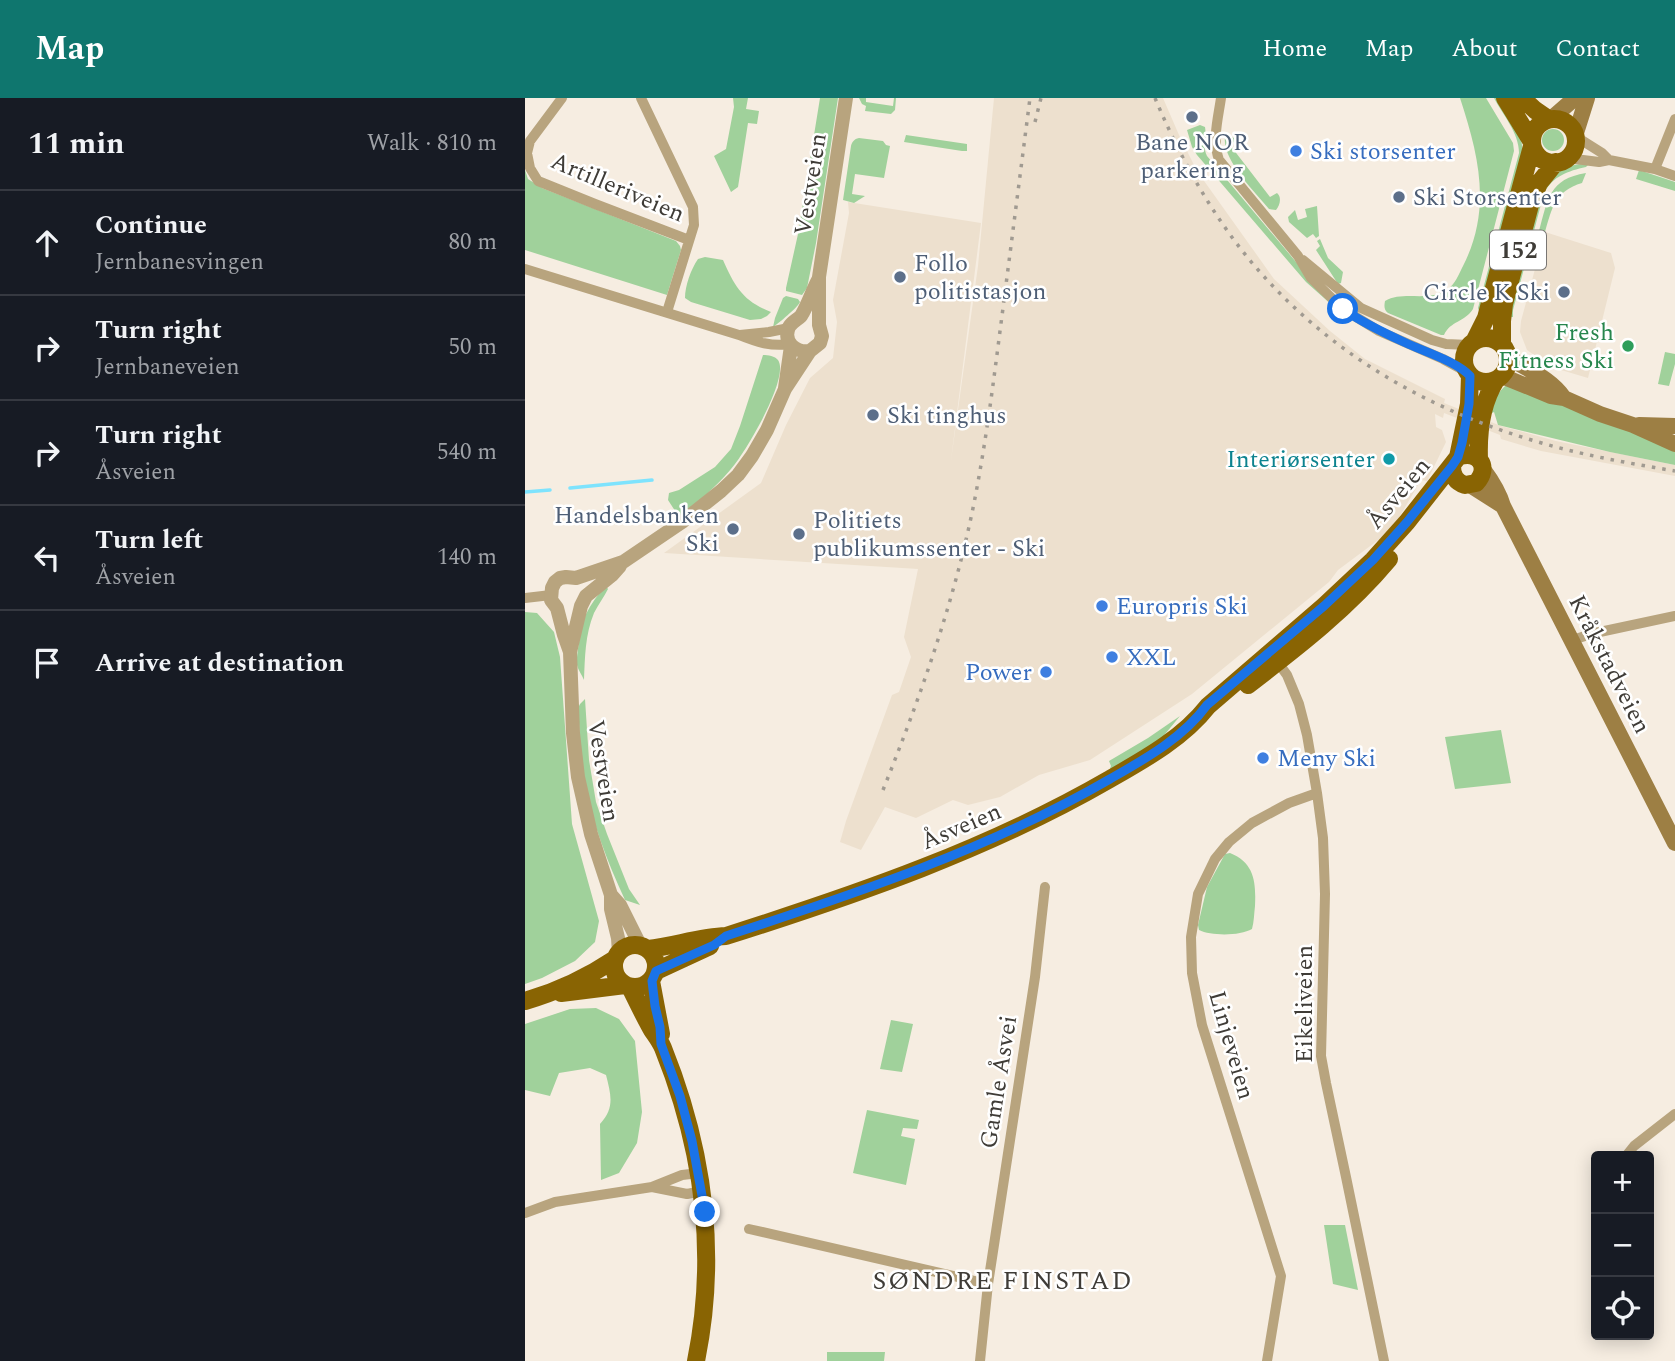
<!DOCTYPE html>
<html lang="en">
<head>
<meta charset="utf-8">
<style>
	:root { --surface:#171b24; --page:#242831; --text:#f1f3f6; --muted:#9ea1a6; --line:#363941; --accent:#0f766e }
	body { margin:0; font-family:Spectral,serif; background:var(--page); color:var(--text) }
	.controls { position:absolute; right:21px; bottom:21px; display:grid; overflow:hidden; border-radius:7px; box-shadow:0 4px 18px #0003 }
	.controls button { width:63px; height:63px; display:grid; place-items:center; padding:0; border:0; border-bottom:2px solid var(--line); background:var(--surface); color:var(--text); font:35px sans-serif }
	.stop { position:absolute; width:21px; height:21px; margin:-16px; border:5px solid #1a73e8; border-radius:50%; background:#fff }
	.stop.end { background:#1a73e8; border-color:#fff; box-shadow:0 2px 7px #0008 }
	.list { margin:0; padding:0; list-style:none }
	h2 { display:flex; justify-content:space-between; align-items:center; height:91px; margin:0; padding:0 28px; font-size:30px }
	h2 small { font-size:23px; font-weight:400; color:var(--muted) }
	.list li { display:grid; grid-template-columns:46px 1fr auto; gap:21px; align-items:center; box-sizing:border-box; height:105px; padding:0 28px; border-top:2px solid var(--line) }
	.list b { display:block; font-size:26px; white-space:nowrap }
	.list p { margin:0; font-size:23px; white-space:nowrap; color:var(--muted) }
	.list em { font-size:23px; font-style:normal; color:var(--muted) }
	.icon { flex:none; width:38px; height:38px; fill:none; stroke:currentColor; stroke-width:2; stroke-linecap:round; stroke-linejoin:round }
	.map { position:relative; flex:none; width:1150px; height:1263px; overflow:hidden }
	header { display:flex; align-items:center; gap:42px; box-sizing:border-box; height:98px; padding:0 35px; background:var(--accent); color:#fff }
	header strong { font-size:33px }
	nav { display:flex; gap:38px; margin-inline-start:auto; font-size:24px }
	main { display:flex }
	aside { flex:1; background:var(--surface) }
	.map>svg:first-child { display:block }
	.built { fill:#ede0ce }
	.green { fill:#a0d19b }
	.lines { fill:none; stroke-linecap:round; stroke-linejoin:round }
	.stream { stroke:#7ee3fd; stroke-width:3.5 }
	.minor { stroke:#b8a47e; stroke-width:10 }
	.tertiary { stroke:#b8a47e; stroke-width:14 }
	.secondary { stroke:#9d7f44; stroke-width:16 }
	.primary { stroke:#896403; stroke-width:18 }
	.rail { stroke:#a09a91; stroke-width:3.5; stroke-dasharray:3.5 7; stroke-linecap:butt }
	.route { stroke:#1a73e8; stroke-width:9 }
	.service-dot { fill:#5c6f8a; stroke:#fff; stroke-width:2.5 }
	.shop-dot { fill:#3f7fe0; stroke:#fff; stroke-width:2.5 }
	.leisure-dot { fill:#2e9e5b; stroke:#fff; stroke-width:2.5 }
	.culture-dot { fill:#0f9aa8; stroke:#fff; stroke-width:2.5 }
	.labels { text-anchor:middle; stroke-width:5; stroke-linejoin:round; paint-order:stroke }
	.shield { fill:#fff; stroke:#797673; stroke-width:2 }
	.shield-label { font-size:23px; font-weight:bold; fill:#3f3c37 }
	.service-label { font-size:24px; fill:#4e5e75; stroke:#fff; text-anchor:start }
	.shop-label { font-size:24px; fill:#366cbe; stroke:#fff; text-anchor:start }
	.street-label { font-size:24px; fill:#3f3c37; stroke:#fff }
	.leisure-label { font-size:24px; fill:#27864d; stroke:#fff; text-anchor:end }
	.culture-label { font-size:24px; fill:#0d838f; stroke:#fff; text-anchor:end }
	.neighbourhood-label { font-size:26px; letter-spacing:2px; fill:#3f3c37; stroke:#fff }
</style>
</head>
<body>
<header>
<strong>Map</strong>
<nav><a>Home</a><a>Map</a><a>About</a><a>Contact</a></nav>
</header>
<main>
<aside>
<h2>11 min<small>Walk · 810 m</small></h2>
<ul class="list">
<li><svg class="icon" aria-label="ahead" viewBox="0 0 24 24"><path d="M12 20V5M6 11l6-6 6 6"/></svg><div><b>Continue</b><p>Jernbanesvingen</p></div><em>80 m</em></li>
<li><svg class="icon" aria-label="right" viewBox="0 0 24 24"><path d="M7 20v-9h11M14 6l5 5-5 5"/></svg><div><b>Turn right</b><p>Jernbaneveien</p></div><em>50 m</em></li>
<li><svg class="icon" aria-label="right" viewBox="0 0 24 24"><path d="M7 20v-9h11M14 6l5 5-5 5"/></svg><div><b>Turn right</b><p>Åsveien</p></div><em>540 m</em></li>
<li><svg class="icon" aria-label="left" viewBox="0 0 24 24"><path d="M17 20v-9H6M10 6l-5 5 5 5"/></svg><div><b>Turn left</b><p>Åsveien</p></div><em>140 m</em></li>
<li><svg class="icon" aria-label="arrive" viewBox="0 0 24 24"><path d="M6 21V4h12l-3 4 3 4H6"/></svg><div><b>Arrive at destination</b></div></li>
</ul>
</aside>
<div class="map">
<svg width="1150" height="1263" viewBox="0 0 1150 1263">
	<rect width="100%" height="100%" fill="#f6ede1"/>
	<path class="built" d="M 469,0 L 638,0 L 654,37 L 672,73 L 749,181 L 805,233 L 840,261 L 920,301 L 919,305 L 976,328 L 1031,343 L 1150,367 L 1150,378 L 1016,353 L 976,341 L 975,337 L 919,315 L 918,320 L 910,316 L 911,329 L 917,332 L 921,344 L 902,383 L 896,382 L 872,423 L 856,440 L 813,472 L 804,484 L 667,596 L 565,662 L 514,677 L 475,699 L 443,707 L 428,702 L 391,720 L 360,709 L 336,752 L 315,744 L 321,723 L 367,597 L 374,594 L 386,559 L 379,539 L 393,471 L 139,455 L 236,385 L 261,327 L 285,280 L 308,260 L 312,224 L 308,202 L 324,115 L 323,104 L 456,125 L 426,362 L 453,168 Z
		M 1020,134 L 1086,155 L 1090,170 L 1063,280 L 1026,269 L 1002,252 L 995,234 L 996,223 Z"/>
	<path class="green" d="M 208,0 L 223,0 L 221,11 L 234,13 L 232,26 L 223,25 L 213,89 L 206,94 L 189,58 L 201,51 L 209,9 Z
		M 295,0 L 313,0 L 291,145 L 282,190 L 277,197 L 261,193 L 261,190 L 273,136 Z
		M 334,0 L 341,0 L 341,4 L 368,8 L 369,0 L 371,0 L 370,12 L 366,16 L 340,13 L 341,8 L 337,6 Z
		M 935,0 L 961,0 L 988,45 L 989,53 L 948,211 C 940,224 925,223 919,237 L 916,237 L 863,215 C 859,212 859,208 860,203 C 879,192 904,205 923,191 C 930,186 934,176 938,168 C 967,111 954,58 935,0 Z
		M 969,0 L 974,0 L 996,40 L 998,55 L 956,214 L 954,213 L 953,210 L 994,55 C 994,35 978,17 969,0 Z
		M 675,27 L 680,29 C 682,39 677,48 682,58 L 808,208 L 781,184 L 672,57 L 667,49 L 662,32 Z
		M1017 42a11 11 0 1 1 22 0a11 11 0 1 1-22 0Z
		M 704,36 L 711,42 L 705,47 L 745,99 L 752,95 C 757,99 755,107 751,112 L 744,111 C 730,94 697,62 700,39 Z
		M 381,37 L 442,46 L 442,53 L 437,53 L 379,44 Z
		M 334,40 L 358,43 L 361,47 L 365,48 L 359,80 L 330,76 L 327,96 L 340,98 L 329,105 L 318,102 L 326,48 C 327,44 329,41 334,40 Z
		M 1055,66 L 1063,67 L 1061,69 C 1043,73 1028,78 1019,95 L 988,212 L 988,219 L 984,219 L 1012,102 L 1031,75 L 1044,68 Z
		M 0,72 L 3,81 L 17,90 L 151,143 L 155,148 L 156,152 L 142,197 L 0,152 Z
		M 1114,72 L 1150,84 L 1150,93 L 1111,81 Z
		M 1061,75 L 1057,85 C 1030,93 1027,110 1020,134 L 1014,133 C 1023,101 1024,81 1061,75 Z
		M 792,108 L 794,138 L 791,140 L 788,136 L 782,140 L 764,124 L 763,119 L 770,112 L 773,122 L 782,119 L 780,111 Z
		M 795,141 L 803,160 L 818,174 L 816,185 L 813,186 L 791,152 L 795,148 L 792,143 Z
		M 180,159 L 198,162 C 210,189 218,203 246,214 L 242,218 L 236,221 L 225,222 L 166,204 L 160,200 C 160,188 166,171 173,161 Z
		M 261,198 L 273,201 L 275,204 C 272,210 254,225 248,229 L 250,220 L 258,200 Z
		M 1140,254 L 1150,256 L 1150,266 L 1144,288 L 1133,286 Z
		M 238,257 C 243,257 250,258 253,262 C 265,279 222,351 210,366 C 194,387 174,403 154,419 L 143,402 L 144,395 L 154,392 L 190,369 L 206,351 L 215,328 Z
		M 988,282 L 1150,346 L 1150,367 L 1085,354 L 973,327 L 969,314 L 965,316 C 968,300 975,291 988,282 Z
		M 81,488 L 83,491 C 79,499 73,507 69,515 C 60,537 60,559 59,582 C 57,577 53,572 52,567 C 51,557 57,524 61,516 C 66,506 73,496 81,488 Z
		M 0,514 L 12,515 L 29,534 L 35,559 L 47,726 L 74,823 L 70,844 L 50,863 L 17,880 L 0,886 Z
		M 60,601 L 64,662 L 71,704 L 82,736 L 104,791 L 115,807 L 100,802 C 82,763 67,724 59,682 C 55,658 55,634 53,610 L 55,606 Z
		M 655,618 L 636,641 L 584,673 L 586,668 L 584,663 L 623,640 Z
		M 976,632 L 986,685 L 930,691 L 920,639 Z
		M 705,755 C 730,765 731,785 730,808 C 729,816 729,824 727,831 C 715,838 686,838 674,832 L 673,827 L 682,789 L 700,756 Z
		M 71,910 L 94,921 L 110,943 L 117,1014 L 112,1045 L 94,1075 L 76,1082 L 75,1026 C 90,1010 86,997 81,977 L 65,970 L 34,975 L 25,998 L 0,992 L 0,926 L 45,911 Z
		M 366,922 L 388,926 L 377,974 L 355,971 Z
		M 342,1012 L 394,1022 L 392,1031 L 378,1030 L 376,1038 L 390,1041 L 381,1087 L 328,1075 Z
		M 799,1127 L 820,1127 L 833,1192 L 808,1186 Z
		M 302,1254 L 360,1254 L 359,1263 L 302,1263 Z"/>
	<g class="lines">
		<path class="stream" d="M 45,390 L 127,382
			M 0,394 L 25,392"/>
		<path class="minor" d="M 37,0 L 5,43 L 2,55 L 5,70 L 13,83 L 70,106 L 164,142
			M 116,0 L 168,109 L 169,127 L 142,214
			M 696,0 C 693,21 687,41 694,62 L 773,158 L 786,180 L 818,211 L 854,233 L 918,261 L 942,274
			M 1050,38 L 1077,55 L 1084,62
			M 1042,60 L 1074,64 L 1084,62 L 1130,71 L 1150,78
			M 1130,71 L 1150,21
			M 778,162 L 836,210 L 907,242 L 921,246 L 944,247
			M 0,171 L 214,237 C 231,244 247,249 265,246
			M 215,237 L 244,234 L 264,230
			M 0,500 L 26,497
			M 1047,542 L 1070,535 L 1150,518
			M 751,562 L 762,577 L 774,606 L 782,637 L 792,695 L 798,740 L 800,796 L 796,958 L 801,985 L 821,1079 L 859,1263
			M 1101,1058 L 1109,1048 L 1150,1016
			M 127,1089 L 162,1096 L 177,1093
			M 0,1115 L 30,1104 L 127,1089 L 157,1077 L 174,1075
			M 224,1131 L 463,1186
			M 455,1263 L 463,1186 L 510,879 L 520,789
			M 742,1263 L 756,1178 L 677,927 L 667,875 L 666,839 L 673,796 L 690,761 L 704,744 L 727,725 L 764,705 L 792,695"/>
		<path class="tertiary" d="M 285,253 C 272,255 257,245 264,229 C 267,224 272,222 276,218 C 283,207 287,193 293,182
			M 260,290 L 266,248
			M 45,554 L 39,537 L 32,510 L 26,502 L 27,490 L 30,484 L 35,480 L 41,479 L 51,480 L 98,464 L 157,424 L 196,393 L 213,377 L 227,358 L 242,332 L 260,291 L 285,253 L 295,245 L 297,238 L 294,227 L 294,179 L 321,0
			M 86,797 L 95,807 L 115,847
			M 94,855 L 93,840 L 86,811 L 86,797 L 66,736 L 53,679 L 48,635 L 45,554 L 56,508 L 61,498 L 87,477 L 95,468"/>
		<path class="secondary" d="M 1026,21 L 1050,0
			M 1050,38 L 1062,0
			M 983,259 C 1003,272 1025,280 1039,300
			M 977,278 L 1026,298 L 1039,300 L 1075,316 L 1108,327 L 1150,346
			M 1114,327 L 1150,328
			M 958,371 C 967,383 974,394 978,408 L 1150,745
			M 945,387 L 978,408"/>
		<path class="primary" d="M 980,0 L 1007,44
			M 997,0 L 1010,12 L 1023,21
			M1007 43a22 22 0 1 1 44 0a22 22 0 1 1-44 0Z
			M939 262a22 22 0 1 1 44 0a22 22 0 1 1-44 0Z
			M 950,242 L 961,220 L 1007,48
			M 977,247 L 977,223 L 979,206 L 1005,107 L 1014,85 L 1031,64
			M 933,359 L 944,306 L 945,278
			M 954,361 C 953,334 956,306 971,282
			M 723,587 C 774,548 823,510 864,461
			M89 868a21 21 0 1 1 42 0a21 21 0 1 1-42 0Z
			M 123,851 C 149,848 175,839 201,838 C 333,796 464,751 585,681 C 620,661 658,640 683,608 L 799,508 L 848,462 L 882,424 L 933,359 C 953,351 966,369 951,385 L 940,387 C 931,384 927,378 927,368
			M 131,873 L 185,848
			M 126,883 L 136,936
			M 105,889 C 112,903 119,918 127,932 C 131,938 135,943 138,950 C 179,1052 193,1155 171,1263
			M 36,895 L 100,887
			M 0,903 C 31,894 63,879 90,861"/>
		<path class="rail" d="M 630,0 C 654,57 684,112 723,160 C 798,251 897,310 1010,343 C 1056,357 1103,365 1150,373
			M 510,24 L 516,0
			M 358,692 C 394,602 427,510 447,415 C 461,347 469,279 478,210 C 487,140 496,70 505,0"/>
	</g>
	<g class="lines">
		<path class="route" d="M 180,1114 L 167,1043 L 155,998 L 136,946 L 135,929 L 130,908 L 127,883 L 131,873 L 189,847 L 201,838 C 333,795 464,751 585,681 C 620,661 658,640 682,607 L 799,508 L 848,462 L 882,424 L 927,368 L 933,359 L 937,345 L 944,306 L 945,278 C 933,264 898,253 881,245 C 859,235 838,225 818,211"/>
	</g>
	<g class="service-dot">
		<circle cx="667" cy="19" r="7"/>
		<circle cx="874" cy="99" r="7"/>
		<circle cx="375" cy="179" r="7"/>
		<circle cx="1039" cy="194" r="7"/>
		<circle cx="348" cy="317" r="7"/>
		<circle cx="208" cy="431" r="7"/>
		<circle cx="274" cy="436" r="7"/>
	</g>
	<g class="shop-dot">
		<circle cx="771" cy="53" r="7"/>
		<circle cx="577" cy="508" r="7"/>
		<circle cx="587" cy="559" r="7"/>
		<circle cx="521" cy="574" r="7"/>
		<circle cx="738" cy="660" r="7"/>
	</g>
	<circle class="leisure-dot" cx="1103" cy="248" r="7"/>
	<circle class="culture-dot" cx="864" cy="361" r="7"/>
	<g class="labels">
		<rect class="shield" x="965" y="132.5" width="56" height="39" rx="5"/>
		<g class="shield-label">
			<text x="993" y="160">152</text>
		</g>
		<g class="service-label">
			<text x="667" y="52" text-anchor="middle">Bane NOR<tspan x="667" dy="28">parkering</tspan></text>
			<text x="888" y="107">Ski Storsenter</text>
			<text x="389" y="173">Follo<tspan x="389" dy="28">politistasjon</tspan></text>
			<text x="1025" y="202" text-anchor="end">Circle K Ski</text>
			<text x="362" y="325">Ski tinghus</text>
			<text x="194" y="425" text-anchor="end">Handelsbanken<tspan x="194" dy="28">Ski</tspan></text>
			<text x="288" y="430">Politiets<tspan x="288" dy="28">publikumssenter - Ski</tspan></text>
		</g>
		<g class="shop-label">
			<text x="785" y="61">Ski storsenter</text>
			<text x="591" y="516">Europris Ski</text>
			<text x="601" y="567">XXL</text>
			<text x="507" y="582" text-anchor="end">Power</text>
			<text x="752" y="668">Meny Ski</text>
		</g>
		<g class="street-label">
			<text transform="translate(285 86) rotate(-81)" y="8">Vestveien</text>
			<text transform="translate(93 89) rotate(23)" y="8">Artilleriveien</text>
			<text transform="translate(873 395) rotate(-50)" y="8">Åsveien</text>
			<text transform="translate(1085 566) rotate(63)" y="8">Kråkstadveien</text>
			<text transform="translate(79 673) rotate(81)" y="8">Vestveien</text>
			<text transform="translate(436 728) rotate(-23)" y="8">Åsveien</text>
			<text transform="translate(779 906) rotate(-90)" y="8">Eikeliveien</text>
			<text transform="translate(707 947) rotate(74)" y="8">Linjeveien</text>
			<text transform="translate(473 984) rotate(-81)" y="8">Gamle Åsvei</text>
		</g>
		<g class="leisure-label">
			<text x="1089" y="242">Fresh<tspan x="1089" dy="28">Fitness Ski</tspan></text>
		</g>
		<g class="culture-label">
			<text x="850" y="369">Interiørsenter</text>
		</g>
		<g class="neighbourhood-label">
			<text x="478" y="1191">SØNDRE FINSTAD</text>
		</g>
	</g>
</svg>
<div class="controls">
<button>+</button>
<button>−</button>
<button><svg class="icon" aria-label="locate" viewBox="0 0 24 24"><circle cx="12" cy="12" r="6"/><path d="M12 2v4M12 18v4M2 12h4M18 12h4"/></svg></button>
</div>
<div class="stop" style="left:818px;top:211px"></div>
<div class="stop end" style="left:180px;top:1114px"></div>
</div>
</main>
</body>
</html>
